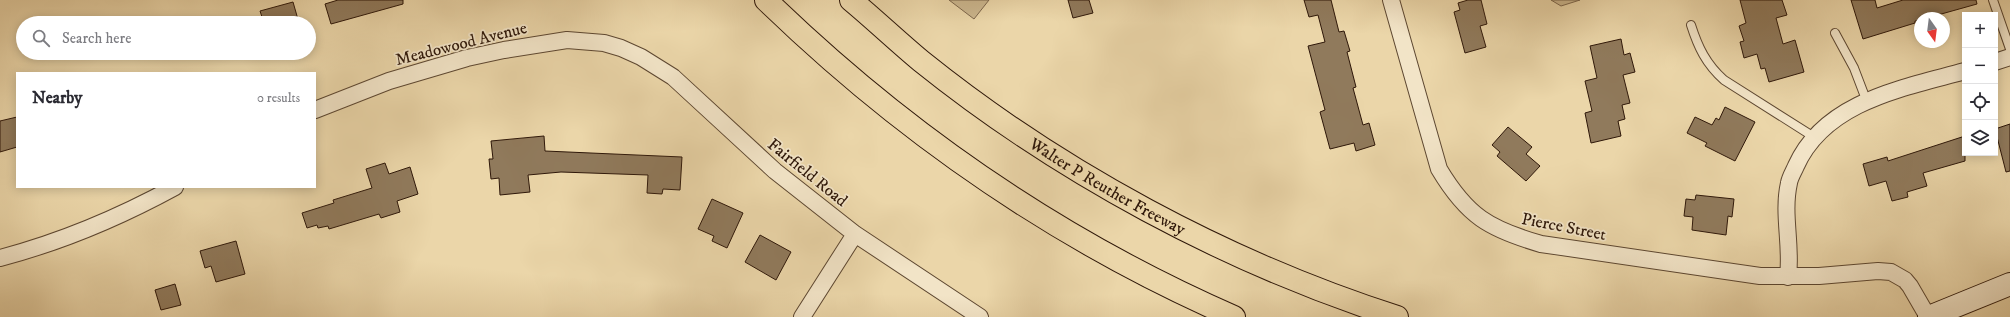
<!DOCTYPE html>
<html lang="en">
<head>
<meta charset="utf-8">
<style>
	:root { --surface:#fff; --page:#f7f7f7; --text:#2b2b33; --muted:#7c7c81; --line:#e1e1e2 }
	body { margin:0; font-family:"IM FELL DW Pica",serif; background:var(--page); color:var(--text) }
	.controls { position:absolute; right:12px; top:12px; display:grid; overflow:hidden; border-radius:0px; box-shadow:0 2px 10px #0003 }
	.controls button { width:36px; height:36px; display:grid; place-items:center; padding:0; border:0; border-bottom:1px solid var(--line); background:var(--surface); color:var(--text); font:20px sans-serif }
	.compass { position:absolute; left:1914px; top:12px; width:36px; height:36px; border-radius:50%; background:var(--surface); box-shadow:0 2px 10px #0003; rotate:166deg }
	.list { margin:0; padding:0; list-style:none }
	h2 { display:flex; justify-content:space-between; align-items:center; height:52px; margin:0; padding:0 16px; font-size:17px }
	h2 small { font-size:13px; font-weight:400; color:var(--muted) }
	.icon { flex:none; width:22px; height:22px; fill:none; stroke:currentColor; stroke-width:2; stroke-linecap:round; stroke-linejoin:round }
	.map { position:relative; flex:none; width:2010px; height:317px; overflow:hidden }
	.search { position:absolute; background:var(--surface); box-shadow:0 2px 10px #0003; left:16px; top:16px; width:300px; height:44px; display:flex; align-items:center; gap:10px; box-sizing:border-box; padding:0 14px; border-radius:22px; color:var(--muted); font-size:15px }
	.panel { position:absolute; background:var(--surface); box-shadow:0 2px 10px #0003; left:16px; top:72px; width:300px; height:116px; border-radius:0px }
	.map>svg:first-child { display:block }
	.green { fill:#cbb68e; stroke:#7c664c }
	.building { fill:#907a5c; stroke:#2e1709 }
	.lines { fill:none; stroke-linecap:round; stroke-linejoin:round }
	.service-casing { stroke:#5d4731; stroke-width:10 }
	.minor-casing { stroke:#5d4731; stroke-width:18 }
	.secondary-casing { stroke:#2e1709; stroke-width:24 }
	.motorway-casing { stroke:#2e1709; stroke-width:24 }
	.service { stroke:#f2e4c7; stroke-width:8 }
	.minor { stroke:#f2e4c7; stroke-width:16 }
	.secondary { stroke:#f2e4c7; stroke-width:22 }
	.motorway { stroke:#ebd6a9; stroke-width:22 }
	.labels { text-anchor:middle; stroke-width:3.5; stroke-linejoin:round; paint-order:stroke }
	.street-label { font-size:17px; fill:#2e1709; stroke:#f2e4c7 }
</style>
</head>
<body>
<div class="map">
<svg width="2010" height="317" viewBox="0 0 2010 317">
	<rect width="100%" height="100%" fill="#ebd6a9"/>
	<filter id="stains"><feTurbulence type="fractalNoise" baseFrequency=".005" numOctaves="4"/><feColorMatrix values="0 0 0 0 .2 0 0 0 0 .09 0 0 0 0 .02 0 0 0 .5 -.17"/></filter>
	<radialGradient id="worn" r=".72"><stop offset=".6" stop-color="#630" stop-opacity="0"/><stop offset="1" stop-color="#630" stop-opacity=".3"/></radialGradient>
	<path class="green" d="M 949,0 L 989,0 L 974,19 Z
		M 1551,0 L 1580,0 L 1561,6 Z"/>
	<path class="building" d="M 338,0 L 403,0 L 403,4 L 331,24 L 325,4 Z
		M 1068,0 L 1089,0 L 1093,13 L 1073,18 Z
		M 1304,0 L 1331,0 L 1339,32 L 1344,31 L 1350,51 L 1347,52 L 1356,87 L 1353,88 L 1363,125 L 1369,123 L 1375,145 L 1356,151 L 1354,143 L 1330,149 L 1320,112 L 1325,110 L 1308,46 L 1325,42 L 1318,15 L 1309,17 Z
		M 1468,0 L 1481,0 L 1487,24 L 1480,26 L 1486,47 L 1465,53 L 1454,12 L 1460,10 L 1458,3 Z
		M 1740,0 L 1782,0 L 1787,15 L 1776,18 L 1783,44 L 1795,40 L 1804,72 L 1769,82 L 1765,68 L 1761,69 L 1757,54 L 1744,58 L 1740,42 L 1744,41 L 1739,26 L 1746,23 Z
		M 1851,0 L 1875,0 L 1877,8 L 1903,0 L 1976,0 L 1977,4 L 1927,18 L 1920,18 L 1920,20 L 1915,21 L 1915,23 L 1863,39 Z
		M 293,2 L 299,23 L 264,23 L 260,11 Z
		M 1621,39 L 1624,55 L 1630,53 L 1635,72 L 1623,75 L 1630,103 L 1622,105 L 1625,119 L 1618,121 L 1621,136 L 1591,143 L 1585,113 L 1592,111 L 1585,81 L 1597,78 L 1590,46 Z
		M 1725,107 L 1755,122 L 1735,161 L 1705,146 L 1707,143 L 1687,133 L 1695,117 L 1712,125 L 1716,118 L 1719,120 Z
		M 17,117 L 17,147 L 0,152 L 0,121 Z
		M 2010,124 L 2010,171 L 2006,172 L 1995,129 Z
		M 1508,127 L 1532,147 L 1526,154 L 1540,166 L 1526,181 L 1497,156 L 1500,152 L 1492,145 Z
		M 544,136 L 545,151 L 682,157 L 680,190 L 663,189 L 662,194 L 647,193 L 648,175 L 561,172 L 528,175 L 530,192 L 500,195 L 499,178 L 491,179 L 489,159 L 493,159 L 491,141 Z
		M 1965,136 L 1965,161 L 1923,173 L 1927,186 L 1907,192 L 1908,197 L 1892,201 L 1886,181 L 1869,186 L 1863,164 L 1887,157 L 1888,161 Z
		M 385,163 L 389,174 L 410,167 L 418,194 L 397,201 L 400,212 L 381,218 L 379,214 L 329,229 L 328,226 L 318,228 L 317,225 L 307,228 L 302,213 L 334,203 L 333,200 L 372,188 L 366,169 Z
		M 1696,195 L 1734,199 L 1732,217 L 1728,216 L 1726,235 L 1692,230 L 1693,217 L 1684,216 L 1686,199 L 1695,200 Z
		M 712,199 L 743,213 L 727,248 L 712,241 L 714,236 L 698,229 Z
		M 760,235 L 791,252 L 776,280 L 745,262 Z
		M 236,241 L 245,274 L 216,282 L 211,266 L 205,268 L 200,251 Z
		M 175,284 L 181,305 L 161,310 L 155,290 Z"/>
	<g class="lines">
		<g class="service-casing">
			<path id="service" d="M 1993,0 L 2010,49
				M 1691,25 C 1698,47 1706,64 1724,80 L 1814,137
				M 1835,33 L 1854,68 L 1867,102"/>
		</g>
		<g class="minor-casing">
			<path id="minor" d="M 1391,0 L 1439,169 C 1467,216 1489,229 1541,244 L 1760,276 L 1819,276 L 1878,271 L 1891,272 L 1905,280 L 1910,286 L 1928,317
				M 1995,62 L 2010,57
				M 315,110 L 389,81 L 467,58 L 504,50 L 567,40 L 604,43 L 621,48 L 641,57 L 673,77 L 775,171 L 855,234 L 980,317
				M 0,258 C 61,242 120,217 175,187
				M 1788,277 C 1792,245 1782,214 1789,183 C 1790,177 1794,171 1796,166 C 1825,101 1904,88 1965,71
				M 802,317 L 855,234"/>
		</g>
		<g class="secondary-casing">
			<path id="secondary" d="M 1929,317 L 2010,284"/>
		</g>
		<g class="motorway-casing">
			<g id="motorway">
				<path d="M 766,0 C 902,132 1060,241 1234,317"/>
				<path id="s1" d="M 851,0 C 875,20 897,41 921,61 C 1059,172 1228,263 1397,317"/>
			</g>
		</g>
		<use href="#service" class="service"/>
		<use href="#minor" class="minor"/>
		<use href="#secondary" class="secondary"/>
		<use href="#motorway" class="motorway"/>
	</g>
	<g class="labels">
		<g class="street-label">
			<text transform="translate(461 43) rotate(-14)" y="6">Meadowood Avenue</text>
			<text transform="translate(808 172) rotate(39)" y="6">Fairfield Road</text>
			<text dy="6" stroke="none"><textPath href="#s1" startOffset="318">Walter P Reuther Freeway</textPath></text>
			<text transform="translate(1564 226) rotate(11)" y="6">Pierce Street</text>
		</g>
	</g>
	<rect width="100%" height="100%" filter="url(#stains)"/>
	<rect width="100%" height="100%" fill="url(#worn)"/>
</svg>
<div class="controls">
<button>+</button>
<button>−</button>
<button><svg class="icon" aria-label="locate" viewBox="0 0 24 24"><circle cx="12" cy="12" r="6"/><path d="M12 2v4M12 18v4M2 12h4M18 12h4"/></svg></button>
<button><svg class="icon" aria-label="layers" viewBox="0 0 24 24"><path d="M12 4l9 5-9 5-9-5zM3 14l9 5 9-5"/></svg></button>
</div>
<svg class="compass" viewBox="-18 -18 36 36"><path d="M0-13l5 13h-10z" fill="#e53935"/><path d="M0 13l5-13h-10z" fill="#7c7c81"/></svg>
<div class="search"><svg class="icon" aria-label="search" viewBox="0 0 24 24"><circle cx="10" cy="10" r="6"/><path d="M15 15l6 6"/></svg>Search here</div>
<section class="panel">
<h2>Nearby<small>0 results</small></h2>
<ul class="list">
</ul>
</section>
</div>
</body>
</html>
